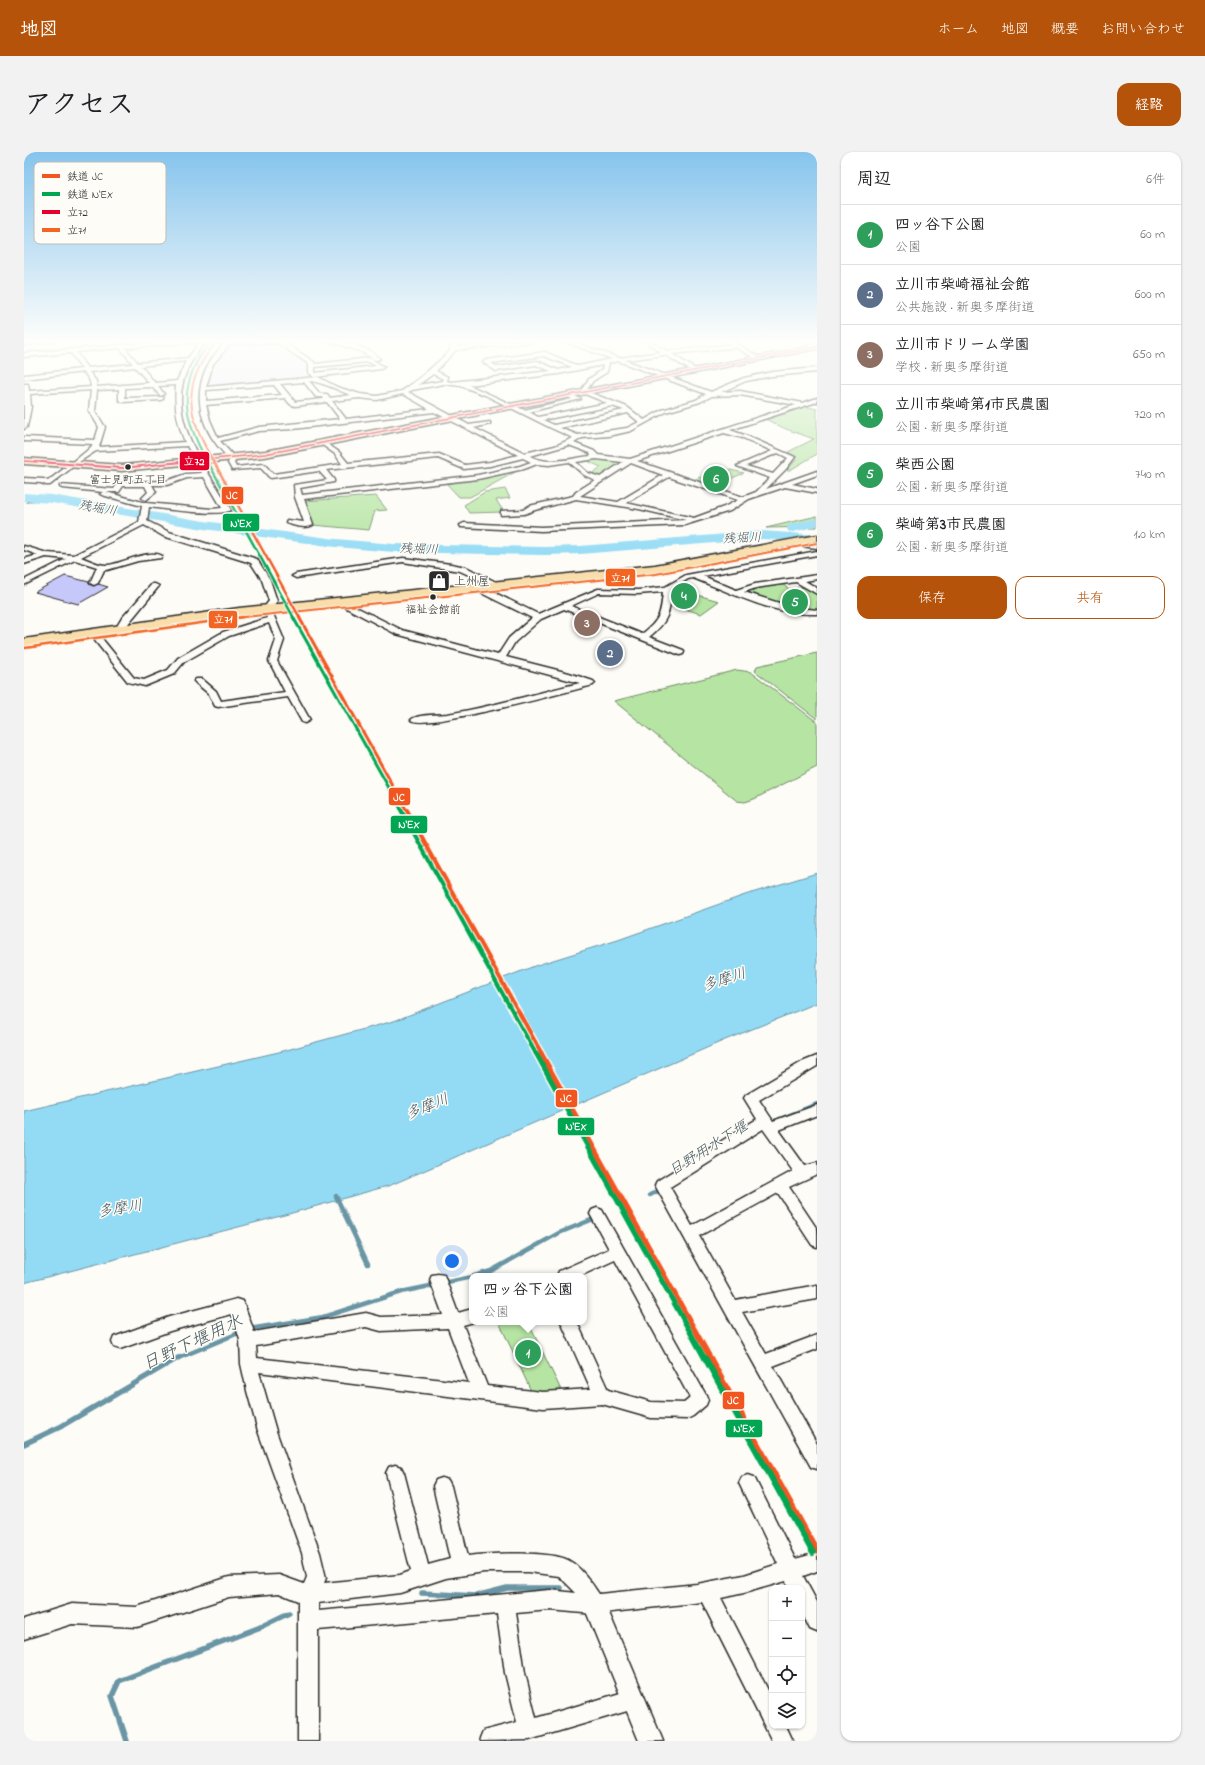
<!DOCTYPE html>
<html lang="ja">
<head>
<meta charset="utf-8">
<style>
	:root { --surface:#fff; --page:#f2f2f2; --text:#202124; --muted:#757577; --line:#e0e0e0; --accent:#b45309 }
	body { margin:0; font-family:"Indie Flower","Klee One",sans-serif; background:var(--page); color:var(--text) }
	.controls { position:absolute; right:12px; bottom:12px; display:grid; overflow:hidden; border-radius:8px; box-shadow:0 1px 3px #0004 }
	.controls button { width:36px; height:36px; display:grid; place-items:center; padding:0; border:0; border-bottom:1px solid var(--line); background:var(--surface); color:var(--text); font:20px sans-serif }
	.you { position:absolute; left:428px; top:1109px; width:14px; height:14px; margin:-10px; border:3px solid #fff; border-radius:50%; background:#1a73e8; box-shadow:0 0 0 6px #1a73e833 }
	.badge { display:grid; place-items:center; width:26px; height:26px; border-radius:50%; background:var(--accent); color:#fff; font-size:13px; font-weight:700 }
	.pin { position:absolute; translate:-50% -50%; border:2px solid #fff; box-shadow:0 1px 4px #0006 }
	.popup { position:absolute; left:445px; top:1121px; width:118px; height:52px; box-sizing:border-box; display:grid; place-content:center; border-radius:8px; background:var(--surface); filter:drop-shadow(0 1px 3px #0005); font-size:13px; white-space:nowrap; color:var(--muted) }
	.popup b { font-size:15px; color:var(--text) }
	.popup::after { content:''; position:absolute; left:50%; top:100%; margin-left:-8px; border:8px solid transparent; border-top-color:var(--surface) }
	.list { margin:0; padding:0; list-style:none }
	h2 { display:flex; justify-content:space-between; align-items:center; height:52px; margin:0; padding:0 16px; font-size:17px }
	h2 small { font-size:13px; font-weight:400; color:var(--muted) }
	.list li { display:grid; grid-template-columns:26px 1fr auto; gap:12px; align-items:center; box-sizing:border-box; height:60px; padding:0 16px; border-top:1px solid var(--line) }
	.list b { display:block; font-size:15px; white-space:nowrap }
	.list p { margin:0; font-size:13px; white-space:nowrap; color:var(--muted) }
	.list em { font-size:13px; font-style:normal; color:var(--muted) }
	.actions { display:flex; gap:8px; padding:12px 16px }
	.actions a { flex:1; padding:9px 0; border:1px solid var(--accent); border-radius:12px; text-align:center; font-size:14px; color:var(--accent) }
	.actions .main { background:var(--accent); color:#fff }
	.icon { flex:none; width:22px; height:22px; fill:none; stroke:currentColor; stroke-width:2; stroke-linecap:round; stroke-linejoin:round }
	.map { position:relative; flex:none; width:793px; height:1589px; overflow:hidden; border-radius:12px }
	header { display:flex; align-items:center; gap:24px; box-sizing:border-box; height:56px; padding:0 20px; background:var(--accent); color:#fff }
	header strong { font-size:19px }
	nav { display:flex; gap:22px; margin-inline-start:auto; font-size:14px }
	.intro { display:flex; align-items:center; justify-content:space-between; box-sizing:border-box; height:96px; padding:0 24px }
	h1 { margin:0; font-size:28px }
	.button { padding:10px 18px; border-radius:12px; background:var(--accent); color:#fff; font-size:14px; font-weight:700 }
	main { display:flex; gap:24px; padding:0 24px }
	aside { flex:1; background:var(--surface); border-radius:12px; box-shadow:0 1px 3px #0004 }
	.map>svg:first-child { display:block }
	.built { fill:#edecf8 }
	.green { fill:#b6e5a3; stroke:#708867 }
	.water { fill:#93dbf5; stroke:#6995a4 }
	.lines { fill:none; stroke-linecap:round; stroke-linejoin:round }
	.stream-far2 { stroke:#6995a4; stroke-width:2 }
	.stream-far1 { stroke:#6995a4; stroke-width:4.5 }
	.stream { stroke:#6995a4; stroke-width:5.5 }
	.river { fill:#93dbf5; fill-rule:evenodd }
	.building { fill:#c7c8fa; stroke:#2b2b2b }
	.minor-casing { stroke:#2b2b2b; stroke-width:3 }
	.tertiary-casing { stroke:#2b2b2b; stroke-width:3 }
	.primary-casing { stroke:#2b2b2b; stroke-width:3 }
	.minor { fill:#fdfcf7; fill-rule:evenodd }
	.tertiary { fill:#fdfcf7; fill-rule:evenodd }
	.primary { fill:#f9deab; fill-rule:evenodd }
	.bus-1-far1-casing { stroke:#fdfcf7; stroke-width:3 }
	.bus-1-casing { stroke:#fdfcf7; stroke-width:4 }
	.bus-2-far1-casing { stroke:#fdfcf7; stroke-width:4 }
	.bus-2-casing { stroke:#fdfcf7; stroke-width:5 }
	.bus-1-far1 { stroke:#e4002b; stroke-width:1.5 }
	.bus-1 { stroke:#e4002b; stroke-width:2 }
	.bus-2-far1 { stroke:#f26522; stroke-width:2 }
	.bus-2 { stroke:#f26522; stroke-width:2.5 }
	.rail-1-far5-casing { stroke:#fdfcf7; stroke-width:3.5 }
	.rail-1-far4-casing { stroke:#fdfcf7; stroke-width:4.5 }
	.rail-1-far3-casing { stroke:#fdfcf7; stroke-width:5.5 }
	.rail-1-far2-casing { stroke:#fdfcf7; stroke-width:7 }
	.rail-1-far1-casing { stroke:#fdfcf7; stroke-width:8 }
	.rail-1-casing { stroke:#fdfcf7; stroke-width:9 }
	.rail-2-far5-casing { stroke:#fdfcf7; stroke-width:3.5 }
	.rail-2-far4-casing { stroke:#fdfcf7; stroke-width:4.5 }
	.rail-2-far3-casing { stroke:#fdfcf7; stroke-width:5.5 }
	.rail-2-far2-casing { stroke:#fdfcf7; stroke-width:7 }
	.rail-2-far1-casing { stroke:#fdfcf7; stroke-width:8 }
	.rail-2-casing { stroke:#fdfcf7; stroke-width:9 }
	.rail-1-far5 { stroke:#f15620; stroke-width:2 }
	.rail-1-far4 { stroke:#f15620; stroke-width:2.5 }
	.rail-1-far3 { stroke:#f15620; stroke-width:3 }
	.rail-1-far2 { stroke:#f15620; stroke-width:4 }
	.rail-1-far1 { stroke:#f15620; stroke-width:5 }
	.rail-1 { stroke:#f15620; stroke-width:6 }
	.rail-2-far5 { stroke:#00a651; stroke-width:2 }
	.rail-2-far4 { stroke:#00a651; stroke-width:2.5 }
	.rail-2-far3 { stroke:#00a651; stroke-width:3 }
	.rail-2-far2 { stroke:#00a651; stroke-width:4 }
	.rail-2-far1 { stroke:#00a651; stroke-width:5 }
	.rail-2 { stroke:#00a651; stroke-width:6 }
	.bus-dot { fill:#2b2b2b; stroke:#fdfcf7; stroke-width:1.5 }
	.labels { text-anchor:middle; stroke-width:3; stroke-linejoin:round; paint-order:stroke }
	.far-bus-label { font-size:11px; fill:#2b2b2b; stroke:#fdfcf7 }
	.far-poi-label { font-size:12px; fill:#2b2b2b; stroke:#fdfcf7; text-anchor:start }
	.far-water-label { font-size:13px; font-style:italic; fill:#45575e; stroke:#fdfcf7 }
	.water-label { font-size:15px; font-style:italic; fill:#45575e; stroke:#fdfcf7 }
	.near-water-label { font-size:18px; font-style:italic; fill:#45575e; stroke:#fdfcf7 }
	.key { fill:#fdfcf7; stroke:#bebdba; stroke-width:1 }
	.key-label { font-size:11px; fill:#2b2b2b }
	.line-badge { stroke:#fdfcf7; stroke-width:1.5 }
	.badge-label { font-size:11px; text-anchor:middle; font-weight:bold; fill:#fff }
</style>
</head>
<body>
<header>
<strong>地図</strong>
<nav><a>ホーム</a><a>地図</a><a>概要</a><a>お問い合わせ</a></nav>
</header>
<div class="intro"><h1>アクセス</h1><a class="button">経路</a></div>
<main>
<div class="map">
<svg width="793" height="1589" viewBox="0 0 793 1589">
	<rect width="100%" height="100%" fill="#fdfcf7"/>
	<filter id="ink" filterUnits="userSpaceOnUse"><feTurbulence type="fractalNoise" baseFrequency=".025" numOctaves="2"/><feDisplacementMap in="SourceGraphic" scale="8" xChannelSelector="R" yChannelSelector="G"/><feConvolveMatrix kernelMatrix="1 2 1 2 8 2 1 2 1" color-interpolation-filters="sRGB"/></filter>
	<g filter="url(#ink)">
		<path class="built" d="M 433,188 L 523,188 L 528,190 L 499,194 L 493,189 L 433,196 Z
			M 206,191 L 239,191 L 246,198 L 263,196 L 282,212 L 285,225 L 183,236 L 183,226 L 189,211 Z"/>
		<path class="green" d="M 779,254 L 793,257 L 793,302 L 766,318 L 763,318 L 774,306 L 764,300 L 790,287 L 762,277 L 741,267 Z
			M 571,306 L 604,309 L 577,327 L 566,323 L 577,315 L 561,308 Z
			M 702,317 L 720,321 L 687,335 L 668,328 Z
			M 493,319 L 446,345 L 435,345 L 420,329 L 456,326 Z
			M 481,337 L 486,346 L 472,348 L 480,360 L 445,361 L 440,353 L 461,340 Z
			M 352,344 L 363,358 L 351,359 L 345,378 L 288,373 L 280,349 Z
			M 793,364 L 793,375 L 742,376 Z
			M 758,432 L 765,437 L 781,435 L 793,442 L 793,458 L 782,460 L 721,442 L 720,439 L 733,435 Z
			M 648,436 L 695,449 L 677,462 L 645,452 L 645,438 Z
			M 793,501 L 793,567 L 731,519 L 733,514 Z
			M 713,518 L 727,520 L 793,570 L 793,615 L 730,647 L 721,650 L 713,649 L 590,549 Z
			M 475,1170 L 504,1170 L 538,1240 L 508,1241 Z"/>
		<path class="water" d="M 793,721 L 793,851 L 701,888 L 367,1033 L 268,1061 L 0,1131 L 0,959 L 259,899 L 370,869 L 513,813 L 594,788 L 721,743 Z"/>
		<g class="lines">
			<path class="stream-far2" d="M 3,350 L 18,346"/>
			<path class="stream-far1" d="M 756,967 L 793,952
				M 626,1043 L 632,1040
				M 312,1044 L 344,1112
				M 450,1124 L 467,1119 L 535,1081 L 567,1068
				M 419,1131 L 448,1125
				M 225,1177 L 299,1165 L 377,1140 L 411,1133
				M 152,1207 L 217,1180"/>
			<path class="stream" d="M 0,1292 L 36,1275 L 154,1206
				M 398,1441 L 452,1444 L 483,1436 L 537,1436
				M 103,1589 L 88,1544 L 95,1529 L 234,1476 L 265,1461"/>
			<path class="river" d="M 0,341 L 28,343 L 180,369 L 312,387 L 370,392 L 521,395 L 556,394 L 739,379 L 793,383 L 793,391 L 739,387 L 556,402 L 521,403 L 370,400 L 312,395 L 180,377 L 28,351 L 0,349 Z
				M 793,366 L 793,374 L 769,380 L 764,379 L 763,376 L 764,373 Z"/>
		</g>
		<path class="building" d="M 41,424 L 65,430 L 65,432 L 69,434 L 74,432 L 84,435 L 54,452 L 11,440 Z"/>
		<g class="lines">
			<g class="minor-casing">
				<path id="minor" d="M 160,188 L 209,188 L 209,189 L 272,188 L 270,190 L 260,190 L 290,210 L 291,212 L 346,206 L 360,215 L 357,217 L 290,225 L 285,221 L 285,212 L 253,191 L 206,192 L 189,212 L 182,235 L 294,225 L 313,235 L 336,242 L 353,244 L 378,239 L 397,225 L 425,200 L 429,188 L 434,188 L 433,195 L 500,188 L 513,188 L 510,190 L 432,198 L 412,219 L 424,225 L 423,229 L 427,230 L 527,219 L 512,213 L 472,219 L 460,211 L 459,210 L 462,208 L 521,200 L 554,214 L 588,207 L 539,189 L 539,188 L 545,188 L 595,206 L 637,200 L 619,188 L 624,188 L 643,199 L 713,192 L 715,193 L 715,195 L 648,202 L 673,218 L 674,219 L 671,221 L 641,203 L 601,208 L 687,240 L 720,226 L 748,220 L 793,216 L 793,220 L 748,224 L 722,229 L 697,240 L 716,239 L 779,251 L 793,246 L 793,250 L 706,278 L 723,284 L 771,305 L 762,317 L 742,337 L 793,319 L 793,323 L 768,332 L 793,337 L 793,341 L 761,335 L 725,347 L 706,359 L 661,373 L 517,379 L 437,375 L 436,373 L 440,371 L 517,375 L 662,368 L 615,357 L 552,347 L 511,358 L 500,362 L 477,363 L 477,359 L 499,358 L 505,354 L 549,344 L 552,340 L 571,328 L 560,323 L 545,310 L 525,313 L 513,312 L 500,317 L 454,327 L 280,347 L 289,373 C 283,377 268,374 262,370 L 263,368 L 280,370 L 271,345 L 270,333 L 303,328 L 295,319 L 247,326 L 245,325 L 237,316 L 208,318 L 204,311 L 206,307 C 170,274 164,227 200,192 L 181,191 C 174,198 169,207 164,216 C 140,267 183,316 207,358 C 197,365 140,357 125,355 L 123,369 L 145,380 L 233,407 L 246,428 L 253,449 L 247,457 L 260,488 L 253,509 L 286,568 L 281,571 L 278,570 L 264,545 L 194,555 L 191,554 L 185,542 L 172,531 L 170,529 L 172,527 L 178,527 L 192,539 L 197,549 L 261,540 L 245,509 L 252,488 L 245,471 L 205,484 L 160,510 L 150,522 L 121,534 L 104,530 L 64,480 L 65,478 L 71,478 L 110,526 L 120,528 L 144,518 L 154,506 L 199,480 L 243,466 L 239,457 L 245,449 L 238,428 L 227,411 L 139,384 L 120,373 L 57,405 C 65,408 76,414 84,413 C 96,412 128,396 138,404 L 137,406 L 114,409 L 83,418 L 80,418 L 74,431 L 70,433 L 66,431 L 73,415 L 51,408 L 0,433 L 0,428 L 42,407 L 22,405 L 0,412 L 0,407 L 14,403 L 0,398 L 0,394 L 23,401 L 50,403 L 115,370 L 118,354 L 78,343 L 76,342 L 79,340 L 38,336 L 36,335 L 36,333 L 90,337 L 94,331 L 96,330 L 142,329 L 162,322 L 178,321 L 163,294 L 72,299 L 55,310 L 26,333 L 22,333 L 17,331 L 0,330 L 0,326 L 19,327 L 24,329 C 31,323 68,297 69,292 L 0,289 L 0,285 L 71,288 L 75,275 L 65,259 L 67,238 L 6,242 L 7,255 L 3,275 L 0,277 L 0,232 L 4,232 L 5,239 L 67,235 L 66,229 L 60,220 L 0,227 L 0,223 L 58,217 L 47,201 L 0,205 L 0,201 ZM 161,191 L 175,191 L 164,206 L 114,211 L 101,196 ZM 96,196 L 109,212 L 63,216 L 52,200 ZM 520,204 L 548,215 L 534,218 L 513,209 L 473,215 L 467,211 ZM 162,209 L 153,229 L 131,231 L 117,214 ZM 594,209 L 682,242 L 672,248 L 638,258 L 620,268 L 603,255 L 562,239 L 569,229 L 583,220 L 585,211 ZM 345,210 L 352,214 L 291,221 L 291,215 ZM 579,213 L 578,218 L 565,227 L 556,240 L 583,251 L 514,265 L 505,260 L 557,247 L 544,241 L 542,242 L 542,244 L 548,247 L 500,258 L 445,233 L 534,222 ZM 111,215 L 125,231 L 73,235 L 72,229 L 65,220 ZM 409,222 L 419,227 L 418,229 L 394,233 ZM 285,229 C 297,229 315,239 327,243 L 306,246 L 303,242 L 296,242 ZM 280,230 L 292,245 L 299,245 L 300,247 L 271,250 L 256,232 ZM 420,232 L 437,234 L 461,243 L 527,276 L 549,286 L 531,294 L 501,301 L 450,276 L 466,272 L 466,270 L 445,273 L 384,240 L 388,238 ZM 152,233 C 150,254 153,271 161,290 L 75,295 L 81,275 L 71,259 L 73,238 L 95,237 L 95,248 L 98,250 L 137,248 L 139,247 L 139,245 L 101,246 L 101,236 L 128,235 L 137,244 L 140,242 L 134,234 ZM 250,233 L 258,243 L 182,249 L 182,238 ZM 379,242 L 405,257 L 322,267 L 308,249 L 335,246 L 353,248 ZM 716,243 L 772,253 L 606,307 L 574,303 L 570,299 L 550,291 L 558,286 L 585,284 L 607,279 L 642,260 L 676,250 L 688,244 ZM 261,246 L 266,252 L 271,254 L 303,250 L 316,267 L 235,275 L 194,286 L 186,268 L 182,253 ZM 588,254 L 600,258 L 530,273 L 519,268 ZM 410,260 L 494,303 L 466,310 L 441,313 L 415,302 L 324,311 L 315,300 L 299,289 L 297,290 L 297,292 L 311,302 L 318,312 L 249,322 L 241,313 L 239,312 L 212,315 L 210,311 L 212,307 L 196,289 L 235,279 L 269,277 ZM 604,261 L 615,270 L 603,276 L 554,283 L 536,276 ZM 700,281 L 719,286 L 748,299 L 713,314 L 746,326 L 732,340 L 719,345 L 613,309 ZM 545,293 L 566,301 L 567,304 C 548,306 524,314 506,304 ZM 754,301 L 764,306 L 749,322 L 722,314 ZM 414,306 L 440,317 L 466,314 L 499,306 L 507,310 L 496,314 L 454,323 L 278,343 L 276,336 L 310,330 L 310,328 L 302,318 ZM 572,307 L 599,310 L 576,325 L 564,321 L 552,310 ZM 607,311 L 639,323 L 594,350 L 556,344 ZM 180,325 L 198,356 L 188,357 L 122,351 L 82,340 L 95,340 L 99,334 L 121,334 L 124,340 L 118,346 L 122,348 L 132,340 L 128,333 L 143,333 L 163,326 ZM 645,325 L 714,348 L 700,355 L 670,366 L 602,351 Z
					M 300,188 C 314,186 347,196 356,207 L 351,208 L 336,199 Z
					M 764,389 L 793,392 L 793,396 L 767,393 L 764,393 Z
					M 793,399 L 793,403 L 679,424 L 712,438 L 731,432 L 793,423 L 793,427 L 781,429 L 793,436 L 793,442 L 772,430 L 732,436 L 720,440 L 768,455 L 793,458 L 793,462 C 751,464 708,441 669,426 L 664,427 L 647,438 C 646,461 644,470 625,485 L 659,498 L 660,500 L 659,502 L 656,503 L 540,457 L 517,467 L 491,490 L 482,505 L 545,521 L 569,529 L 571,531 L 569,533 C 546,539 398,579 387,568 C 392,562 415,563 423,562 C 468,555 512,541 556,531 L 372,482 L 311,450 L 315,448 L 318,448 L 378,478 L 474,503 L 485,486 L 508,466 L 449,437 L 449,433 L 455,433 L 514,462 L 574,437 L 614,438 L 641,435 L 662,423 ZM 639,440 C 637,462 636,468 618,482 L 547,454 L 575,441 L 614,442 Z
					M 379,406 L 427,412 L 442,415 L 478,433 L 474,435 L 471,435 L 436,419 L 379,410 L 272,426 L 268,424 L 272,422 Z
					M 128,432 L 131,432 L 135,434 L 99,478 L 93,478 L 92,476 L 98,466 Z
					M 793,904 L 793,914 L 735,948 L 749,969 L 793,953 L 793,963 L 755,978 L 781,1014 L 793,1011 L 793,1022 L 765,1035 L 793,1077 L 793,1095 L 788,1093 L 754,1041 L 675,1084 L 711,1148 L 793,1133 L 793,1147 L 718,1160 L 742,1202 L 793,1183 L 793,1197 L 749,1214 L 793,1292 L 793,1317 L 787,1315 L 631,1033 L 633,1029 L 733,967 L 720,946 L 722,943 L 778,910 ZM 739,977 L 769,1019 L 668,1074 L 646,1035 Z
					M 573,1056 L 578,1058 L 682,1243 L 684,1248 L 682,1253 L 669,1264 L 663,1267 L 627,1266 L 578,1252 L 519,1256 L 235,1220 L 252,1279 L 296,1401 L 302,1426 L 300,1431 L 376,1423 L 387,1419 L 362,1321 L 365,1315 L 371,1313 L 377,1315 L 380,1321 L 404,1413 L 426,1407 L 409,1334 L 412,1328 L 418,1326 L 424,1328 L 427,1334 L 444,1404 C 464,1401 527,1399 544,1408 C 557,1415 567,1430 575,1442 L 673,1432 L 720,1423 L 754,1412 L 715,1331 L 718,1325 L 724,1323 L 730,1325 L 771,1407 L 793,1401 L 793,1419 L 779,1424 L 793,1450 L 793,1480 L 786,1477 L 778,1461 L 778,1436 L 765,1436 L 762,1429 L 720,1441 L 697,1446 L 748,1546 L 748,1574 L 762,1574 L 769,1589 L 748,1589 L 678,1450 L 570,1462 L 526,1458 L 492,1461 L 501,1521 L 512,1566 L 610,1537 L 617,1540 L 620,1547 L 617,1554 L 610,1557 L 505,1588 L 457,1589 L 456,1586 L 459,1579 L 493,1570 L 481,1521 L 473,1462 L 294,1478 L 294,1589 L 274,1589 L 274,1449 L 255,1441 L 205,1445 L 113,1475 L 48,1472 L 0,1487 L 0,1467 L 48,1452 L 113,1455 L 205,1425 L 255,1423 L 280,1432 L 283,1425 L 278,1401 L 234,1279 L 223,1239 L 217,1212 L 216,1188 L 208,1162 L 146,1179 L 96,1197 L 90,1195 L 88,1190 L 90,1185 L 145,1165 L 213,1147 L 219,1149 L 230,1180 L 342,1161 L 357,1165 L 419,1163 L 406,1128 L 408,1123 L 414,1122 L 420,1123 L 434,1161 L 448,1157 L 448,1170 L 450,1170 L 439,1173 L 463,1234 L 519,1240 L 567,1237 L 537,1170 L 553,1170 L 584,1238 L 627,1250 L 660,1251 L 666,1246 L 591,1108 L 556,1124 L 533,1124 L 535,1119 L 585,1097 L 566,1062 L 568,1058 ZM 342,1175 L 357,1179 L 424,1176 L 445,1231 L 233,1206 L 232,1194 ZM 460,1420 L 504,1420 L 535,1424 L 552,1441 L 526,1438 L 294,1459 L 294,1451 L 376,1441 L 422,1426 Z"/>
			</g>
			<g class="tertiary-casing">
				<path id="tertiary" d="M 16,188 L 32,188 L 29,190 L 0,193 L 0,189 Z
					M 699,188 L 706,188 L 737,206 L 732,207 Z
					M 775,188 L 782,188 L 793,193 L 793,197 Z
					M 570,1441 L 578,1444 L 639,1589 L 615,1589 L 559,1452 L 562,1444 Z"/>
			</g>
			<g class="primary-casing">
				<path id="primary" d="M 793,193 L 793,197 L 241,305 L 98,319 L 0,312 L 0,306 L 98,313 L 241,299 Z
					M 793,383 L 793,389 L 631,421 L 215,464 L 0,495 L 0,487 L 215,456 L 631,413 Z"/>
			</g>
			<use href="#minor" class="minor"/>
			<use href="#tertiary" class="tertiary"/>
			<use href="#primary" class="primary"/>
			<g class="bus-1-far1-casing">
				<path id="bus-1-far1" d="M 0,309 L 31,311
					M 147,311 L 241,302 L 793,195"/>
			</g>
			<g class="bus-1-casing">
				<path id="bus-1" d="M 17,310 L 98,316 L 157,310"/>
			</g>
			<g class="bus-2-far1-casing">
				<path id="bus-2-far1" d="M 211,466 L 632,422 L 793,391"/>
			</g>
			<g class="bus-2-casing">
				<path id="bus-2" d="M 1,496 L 219,465"/>
			</g>
			<use href="#bus-1-far1" class="bus-1-far1"/>
			<use href="#bus-1" class="bus-1"/>
			<use href="#bus-2-far1" class="bus-2-far1"/>
			<use href="#bus-2" class="bus-2"/>
			<g class="rail-1-far5-casing">
				<path id="rail-1-far5" d="M 190,311 C 163,262 155,233 194,188"/>
			</g>
			<g class="rail-1-far4-casing">
				<path id="rail-1-far4" d="M 190,310 L 276,466"/>
			</g>
			<g class="rail-1-far3-casing">
				<path id="rail-1-far3" d="M 275,465 L 383,659"/>
			</g>
			<g class="rail-1-far2-casing">
				<path id="rail-1-far2" d="M 383,658 L 518,902"/>
			</g>
			<g class="rail-1-far1-casing">
				<path id="rail-1-far1" d="M 517,901 L 687,1207"/>
			</g>
			<g class="rail-1-casing">
				<path id="rail-1" d="M 686,1206 L 793,1399"/>
			</g>
			<g class="rail-2-far5-casing">
				<path id="rail-2-far5" d="M 184,311 C 158,265 152,231 188,188"/>
			</g>
			<g class="rail-2-far4-casing">
				<path id="rail-2-far4" d="M 184,310 L 270,466"/>
			</g>
			<g class="rail-2-far3-casing">
				<path id="rail-2-far3" d="M 269,465 L 378,659"/>
			</g>
			<g class="rail-2-far2-casing">
				<path id="rail-2-far2" d="M 377,658 L 512,902"/>
			</g>
			<g class="rail-2-far1-casing">
				<path id="rail-2-far1" d="M 512,901 L 681,1207"/>
			</g>
			<g class="rail-2-casing">
				<path id="rail-2" d="M 681,1206 L 789,1401"/>
			</g>
			<use href="#rail-1-far5" class="rail-1-far5"/>
			<use href="#rail-1-far4" class="rail-1-far4"/>
			<use href="#rail-1-far3" class="rail-1-far3"/>
			<use href="#rail-1-far2" class="rail-1-far2"/>
			<use href="#rail-1-far1" class="rail-1-far1"/>
			<use href="#rail-1" class="rail-1"/>
			<use href="#rail-2-far5" class="rail-2-far5"/>
			<use href="#rail-2-far4" class="rail-2-far4"/>
			<use href="#rail-2-far3" class="rail-2-far3"/>
			<use href="#rail-2-far2" class="rail-2-far2"/>
			<use href="#rail-2-far1" class="rail-2-far1"/>
			<use href="#rail-2" class="rail-2"/>
		</g>
	</g>
	<linearGradient id="sky" x2="0" y2="1"><stop stop-color="#86c4ed"/><stop offset="0.46" stop-color="#fefefb"/><stop offset="1" stop-color="#fefefb" stop-opacity="0"/></linearGradient>
	<rect width="793" height="410" fill="url(#sky)"/>
	<defs>
		<g id="shop-square" transform="scale(1.15)"><rect x="-9" y="-9" width="18" height="18" rx="4" fill="#2b2b2b" stroke="#fdfcf7"/><path d="M-5-2.5h2.3a2.7 3.5 0 0 1 5.4 0H5L5.5 6h-11ZM-1.5-2.5h3a1.5 2.3 0 0 0-3 0Z" fill="#fff"/></g>
	</defs>
	<g fill-rule="evenodd">
		<use href="#shop-square" x="415" y="429"/>
	</g>
	<g class="bus-dot">
		<circle cx="104" cy="315" r="3.5"/>
		<circle cx="409" cy="445" r="3.5"/>
	</g>
	<g class="labels">
		<g class="far-bus-label">
			<text x="104" y="331">富士見町五丁目</text>
			<text x="409" y="461">福祉会館前</text>
		</g>
		<g class="far-poi-label">
			<text x="430" y="433">上州屋</text>
		</g>
		<g class="far-water-label">
			<text transform="translate(74 355) rotate(10)" y="5">残堀川</text>
			<text transform="translate(718 385) rotate(-3)" y="5">残堀川</text>
			<text transform="translate(395 396) rotate(2)" y="5">残堀川</text>
		</g>
		<g class="water-label">
			<text transform="translate(700 827) rotate(-18)" y="5">多摩川</text>
			<text transform="translate(403 954) rotate(-22)" y="5">多摩川</text>
			<text transform="translate(684 996) rotate(-32)" y="5">日野用水下堰</text>
			<text transform="translate(96 1056) rotate(-9)" y="5">多摩川</text>
		</g>
		<g class="near-water-label">
			<text transform="translate(168 1190) rotate(-25)" y="6">日野下堰用水</text>
		</g>
	</g>
	<rect x="10" y="10" width="132" height="82" rx="6" class="key"/>
	<rect x="18" y="22" width="18" height="4" fill="#f15620"/>
	<rect x="18" y="40" width="18" height="4" fill="#00a651"/>
	<rect x="18" y="58" width="18" height="4" fill="#e4002b"/>
	<rect x="18" y="76" width="18" height="4" fill="#f26522"/>
	<g class="key-label">
		<text x="43" y="28">鉄道 JC</text>
		<text x="43" y="46">鉄道 N'EX</text>
		<text x="43" y="64">立72</text>
		<text x="43" y="82">立71</text>
	</g>
	<g class="line-badge">
		<rect x="155" y="299" width="31" height="20" rx="4" fill="#e4002b"/>
		<rect x="197" y="334" width="23" height="19" rx="4" fill="#f15620"/>
		<rect x="198" y="361" width="38" height="19" rx="4" fill="#00a651"/>
		<rect x="581" y="416" width="31" height="19" rx="4" fill="#f26522"/>
		<rect x="184" y="458" width="30" height="19" rx="4" fill="#f26522"/>
		<rect x="364" y="635" width="23" height="19" rx="4" fill="#f15620"/>
		<rect x="366" y="663" width="38" height="19" rx="4" fill="#00a651"/>
		<rect x="531" y="937" width="23" height="19" rx="4" fill="#f15620"/>
		<rect x="533" y="965" width="38" height="19" rx="4" fill="#00a651"/>
		<rect x="698" y="1239" width="23" height="19" rx="4" fill="#f15620"/>
		<rect x="701" y="1267" width="38" height="19" rx="4" fill="#00a651"/>
	</g>
	<g class="badge-label">
		<text x="170" y="313">立72</text>
		<text x="208" y="347">JC</text>
		<text x="217" y="375">N'EX</text>
		<text x="596" y="430">立71</text>
		<text x="199" y="471">立71</text>
		<text x="375" y="649">JC</text>
		<text x="385" y="676">N'EX</text>
		<text x="542" y="950">JC</text>
		<text x="552" y="978">N'EX</text>
		<text x="709" y="1252">JC</text>
		<text x="720" y="1280">N'EX</text>
	</g>
</svg>
<div class="controls">
<button>+</button>
<button>−</button>
<button><svg class="icon" aria-label="locate" viewBox="0 0 24 24"><circle cx="12" cy="12" r="6"/><path d="M12 2v4M12 18v4M2 12h4M18 12h4"/></svg></button>
<button><svg class="icon" aria-label="layers" viewBox="0 0 24 24"><path d="M12 4l9 5-9 5-9-5zM3 14l9 5 9-5"/></svg></button>
</div>
<div class="you"></div>
<div class="pin badge" style="left:504px;top:1201px;background:#2e9e5b">1</div>
<div class="popup"><b>四ッ谷下公園</b>公園</div>
<div class="pin badge" style="left:586px;top:501px;background:#5c6f8a">2</div>
<div class="pin badge" style="left:563px;top:471px;background:#8d6e63">3</div>
<div class="pin badge" style="left:660px;top:444px;background:#2e9e5b">4</div>
<div class="pin badge" style="left:771px;top:450px;background:#2e9e5b">5</div>
<div class="pin badge" style="left:692px;top:327px;background:#2e9e5b">6</div>
</div>
<aside>
<h2>周辺<small>6件</small></h2>
<ul class="list">
<li><span class="badge" style="background:#2e9e5b">1</span><div><b>四ッ谷下公園</b><p>公園</p></div><em>60 m</em></li>
<li><span class="badge" style="background:#5c6f8a">2</span><div><b>立川市柴崎福祉会館</b><p>公共施設 · 新奥多摩街道</p></div><em>600 m</em></li>
<li><span class="badge" style="background:#8d6e63">3</span><div><b>立川市ドリーム学園</b><p>学校 · 新奥多摩街道</p></div><em>650 m</em></li>
<li><span class="badge" style="background:#2e9e5b">4</span><div><b>立川市柴崎第1市民農園</b><p>公園 · 新奥多摩街道</p></div><em>720 m</em></li>
<li><span class="badge" style="background:#2e9e5b">5</span><div><b>柴西公園</b><p>公園 · 新奥多摩街道</p></div><em>740 m</em></li>
<li><span class="badge" style="background:#2e9e5b">6</span><div><b>柴崎第3市民農園</b><p>公園 · 新奥多摩街道</p></div><em>1.0 km</em></li>
</ul>
<div class="actions"><a class="main">保存</a><a>共有</a></div>
</aside>
</main>
</body>
</html>
